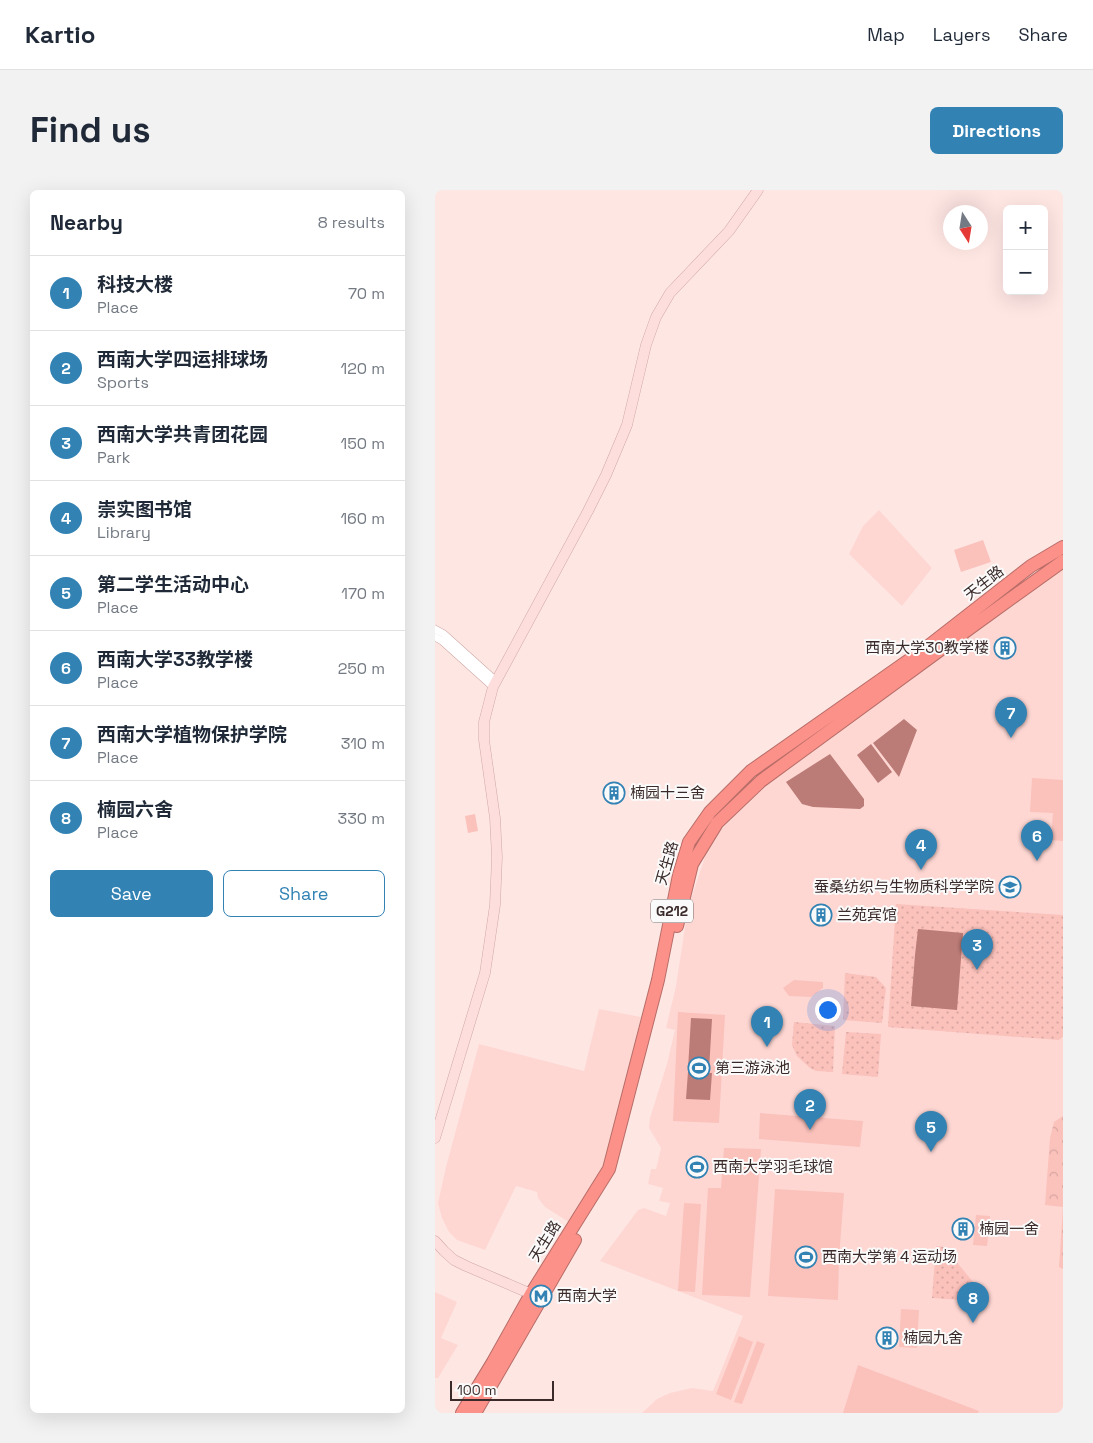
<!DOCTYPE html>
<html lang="en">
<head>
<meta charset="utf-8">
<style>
	:root { --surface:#fff; --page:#f2f2f3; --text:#1f2937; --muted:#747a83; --line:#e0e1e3; --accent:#3282b4 }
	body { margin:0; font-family:"Space Grotesk","Noto Sans SC",sans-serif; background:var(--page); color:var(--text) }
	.controls { position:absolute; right:15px; top:15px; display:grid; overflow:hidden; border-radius:8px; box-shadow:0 5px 20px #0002 }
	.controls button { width:45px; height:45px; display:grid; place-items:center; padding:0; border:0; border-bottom:1px solid var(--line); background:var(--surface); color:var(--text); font:25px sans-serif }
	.compass { position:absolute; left:508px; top:15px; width:45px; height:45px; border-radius:50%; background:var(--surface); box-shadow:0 5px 20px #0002; rotate:168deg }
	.scale { position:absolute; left:15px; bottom:12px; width:104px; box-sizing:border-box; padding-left:5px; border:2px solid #3a2b2a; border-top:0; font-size:14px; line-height:18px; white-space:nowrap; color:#3a2b2a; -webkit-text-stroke:4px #fafafa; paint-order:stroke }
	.you { position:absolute; left:392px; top:819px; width:18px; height:18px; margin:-12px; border:4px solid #fff; border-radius:50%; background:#1a73e8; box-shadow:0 0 0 8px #1a73e833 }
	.badge { display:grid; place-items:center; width:32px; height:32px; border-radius:50%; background:var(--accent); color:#fff; font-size:16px; font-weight:700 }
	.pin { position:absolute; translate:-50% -41px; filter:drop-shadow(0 1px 2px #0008) }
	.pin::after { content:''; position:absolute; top:26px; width:18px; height:15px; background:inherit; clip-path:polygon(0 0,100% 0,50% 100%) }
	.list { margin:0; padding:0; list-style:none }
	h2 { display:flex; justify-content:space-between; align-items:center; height:65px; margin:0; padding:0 20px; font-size:21px }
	h2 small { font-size:16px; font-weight:400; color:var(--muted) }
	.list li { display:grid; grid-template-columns:32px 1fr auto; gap:15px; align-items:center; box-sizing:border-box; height:75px; padding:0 20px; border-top:1px solid var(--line) }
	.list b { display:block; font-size:19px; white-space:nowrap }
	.list p { margin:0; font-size:16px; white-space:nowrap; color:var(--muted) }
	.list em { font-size:16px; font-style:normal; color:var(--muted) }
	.actions { display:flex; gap:10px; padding:15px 20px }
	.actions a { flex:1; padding:11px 0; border:1px solid var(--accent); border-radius:8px; text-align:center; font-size:18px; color:var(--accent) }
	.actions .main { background:var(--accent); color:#fff }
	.map { position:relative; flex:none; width:628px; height:1223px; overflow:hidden; border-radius:8px }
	header { display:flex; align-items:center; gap:30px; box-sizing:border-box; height:70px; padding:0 25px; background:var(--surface); border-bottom:1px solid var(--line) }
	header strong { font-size:24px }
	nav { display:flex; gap:28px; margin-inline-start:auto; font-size:18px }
	.intro { display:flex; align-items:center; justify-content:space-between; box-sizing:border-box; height:120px; padding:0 30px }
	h1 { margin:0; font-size:35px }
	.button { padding:12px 22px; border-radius:8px; background:var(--accent); color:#fff; font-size:18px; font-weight:700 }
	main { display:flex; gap:30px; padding:0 30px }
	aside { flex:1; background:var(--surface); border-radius:8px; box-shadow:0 5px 20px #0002 }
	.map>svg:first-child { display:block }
	.built { fill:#fed7d3 }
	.green { fill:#fbc1bb }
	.forest { fill:url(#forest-crowns) }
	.garden { fill:url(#garden-dots) }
	.water { fill:#bb7b76 }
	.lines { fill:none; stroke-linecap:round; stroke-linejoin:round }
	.street-casing { stroke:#cea8a5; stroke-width:8 }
	.secondary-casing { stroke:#cea8a5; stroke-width:11 }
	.highway-casing { stroke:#b86d68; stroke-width:14 }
	.street { stroke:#fff; stroke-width:7 }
	.secondary { stroke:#fededc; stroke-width:10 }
	.highway { stroke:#fc9189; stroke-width:12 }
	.labels { text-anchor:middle; stroke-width:4; stroke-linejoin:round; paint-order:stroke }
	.shield { fill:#fafafa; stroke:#746968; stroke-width:1 }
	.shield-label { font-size:14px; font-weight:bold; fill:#3a2b2a }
	.street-label { font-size:15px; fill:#3a2b2a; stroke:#fafafa }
	.poi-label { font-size:15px; fill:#3a2b2a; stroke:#fafafa; text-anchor:start }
</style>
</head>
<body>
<header>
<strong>Kartio</strong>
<nav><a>Map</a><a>Layers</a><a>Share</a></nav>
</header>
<div class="intro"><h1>Find us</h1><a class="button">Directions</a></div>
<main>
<aside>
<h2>Nearby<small>8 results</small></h2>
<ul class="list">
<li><span class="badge">1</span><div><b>科技大楼</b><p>Place</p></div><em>70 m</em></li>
<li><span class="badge">2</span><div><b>西南大学四运排球场</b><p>Sports</p></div><em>120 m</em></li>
<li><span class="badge">3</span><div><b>西南大学共青团花园</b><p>Park</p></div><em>150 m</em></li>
<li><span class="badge">4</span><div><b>崇实图书馆</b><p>Library</p></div><em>160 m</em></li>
<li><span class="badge">5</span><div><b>第二学生活动中心</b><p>Place</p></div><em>170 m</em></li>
<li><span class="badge">6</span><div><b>西南大学33教学楼</b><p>Place</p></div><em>250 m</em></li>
<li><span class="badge">7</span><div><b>西南大学植物保护学院</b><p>Place</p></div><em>310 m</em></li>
<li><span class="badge">8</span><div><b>楠园六舍</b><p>Place</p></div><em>330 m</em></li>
</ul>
<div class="actions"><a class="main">Save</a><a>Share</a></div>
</aside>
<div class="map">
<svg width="628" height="1223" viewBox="0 0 628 1223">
	<defs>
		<pattern id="forest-crowns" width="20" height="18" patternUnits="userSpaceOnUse" patternTransform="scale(1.25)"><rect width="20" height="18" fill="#fbc1bb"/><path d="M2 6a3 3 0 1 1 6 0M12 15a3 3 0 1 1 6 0" fill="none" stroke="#d8a6a1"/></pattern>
		<pattern id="garden-dots" width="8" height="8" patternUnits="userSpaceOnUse" patternTransform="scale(1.25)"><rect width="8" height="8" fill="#fbc1bb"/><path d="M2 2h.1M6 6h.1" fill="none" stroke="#d8a6a1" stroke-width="1.8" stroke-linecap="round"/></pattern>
	</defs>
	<rect width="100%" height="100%" fill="#fee6e3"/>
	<path class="built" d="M 444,320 L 497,378 L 467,416 L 414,364 L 428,336 Z
		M 628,379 L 628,1223 L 207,1223 L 222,1209 L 235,1203 L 257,1198 L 278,1201 L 308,1126 L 165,1071 L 203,1020 L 209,1018 L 231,1026 L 235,1013 L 224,1011 L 228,998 L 213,994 L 216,979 L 221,979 L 226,958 L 214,938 L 215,928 L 232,874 L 240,840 L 231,838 L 241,796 L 253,718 L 275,652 L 317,606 Z
		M 164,819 L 206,827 L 169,979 L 137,1034 L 110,1017 L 103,1008 L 102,1002 L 81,996 L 50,1060 L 22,1050 L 14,1042 L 7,1028 L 3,1013 L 11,977 L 44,854 L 149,881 Z
		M 0,1102 L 22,1112 L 6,1148 L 23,1155 L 3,1188 L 0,1188 Z"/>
	<path class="green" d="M 548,350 L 556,372 L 526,382 L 519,360 Z
		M 597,588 L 628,590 L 628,651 L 616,650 L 618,623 L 595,622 Z
		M 40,624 L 43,641 L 33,643 L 30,626 Z
		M 359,790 L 388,792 L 388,798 L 376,807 L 354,806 L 348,798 Z
		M 243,822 L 290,825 L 284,933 L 238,931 Z
		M 325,923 L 428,931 L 425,957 L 324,949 Z
		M 289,958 L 326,959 L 315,1107 L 267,1105 L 273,998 L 286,998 Z
		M 340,999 L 409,1003 L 404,1068 L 403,1110 L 333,1106 Z
		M 249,1013 L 266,1014 L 260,1102 L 243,1101 Z
		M 541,1025 L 555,1026 L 552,1056 L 538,1055 Z
		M 466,1119 L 484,1120 L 482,1158 L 464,1157 Z
		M 304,1146 L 318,1152 L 296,1210 L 281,1204 Z
		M 322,1151 L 330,1154 L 307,1214 L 299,1212 Z
		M 423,1175 L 544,1221 L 543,1223 L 408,1223 Z"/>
	<path class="forest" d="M 628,926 L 628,1079 L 624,1077 L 628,1017 L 610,1015 L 615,948 L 619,932 Z"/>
	<path class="garden" d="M 461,714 L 628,725 L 628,846 L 624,850 L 453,837 Z
		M 410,783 L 441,787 L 451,798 L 447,833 L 408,830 Z
		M 359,832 L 400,836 L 398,882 L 381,881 L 375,878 L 362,866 L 357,855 Z
		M 411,842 L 446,844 L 443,887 L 407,884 Z
		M 501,1056 L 509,1057 L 549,1105 L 547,1111 L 540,1111 L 497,1108 Z"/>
	<path class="water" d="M 469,529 L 482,540 L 464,587 L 438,553 Z
		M 436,554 L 457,582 L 443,593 L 422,565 Z
		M 395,564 L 429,609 L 429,616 L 425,619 L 378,617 L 367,614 L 351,592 Z
		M 483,739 L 528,743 L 522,820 L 476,816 L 480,765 Z
		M 256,828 L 277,829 L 274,880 L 253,879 Z
		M 253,882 L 277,883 L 275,910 L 251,909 Z"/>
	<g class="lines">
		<g class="street-casing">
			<path id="street" d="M 0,439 L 9,444 L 60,490
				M 0,447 L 7,451 L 58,497"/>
		</g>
		<g class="secondary-casing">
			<path id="secondary" d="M 0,948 L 50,783 L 60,715 L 62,667 L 60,628 L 49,550 L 49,532 L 58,497 L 153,321 L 171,285 L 192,235 L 211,155 L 221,127 L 235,103 L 294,41 L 323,0
				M 0,1051 L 9,1061 L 19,1070 L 31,1076 L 101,1106"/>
		</g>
		<g class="highway-casing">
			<path id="highway" d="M 242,736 L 257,674 L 282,633 L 326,591 L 531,441 L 628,371
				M 27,1223 L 58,1172 L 96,1104 L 174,979 L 223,790 L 244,685 L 254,652 L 275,622 L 316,581 L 487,461 L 596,376 L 628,357
				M 40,1223 L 140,1050"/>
		</g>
		<use href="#street" class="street"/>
		<use href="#secondary" class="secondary"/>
		<use href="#highway" class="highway"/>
	</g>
	<defs>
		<g id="building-ring" transform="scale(1.125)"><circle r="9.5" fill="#fafafa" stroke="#3282b4" stroke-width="1.5"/><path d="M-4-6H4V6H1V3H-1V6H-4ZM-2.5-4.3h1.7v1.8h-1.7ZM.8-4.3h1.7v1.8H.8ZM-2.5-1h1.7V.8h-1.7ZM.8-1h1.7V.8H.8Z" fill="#3282b4"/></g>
		<g id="university-ring" transform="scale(1.125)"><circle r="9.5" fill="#fafafa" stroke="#3282b4" stroke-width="1.5"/><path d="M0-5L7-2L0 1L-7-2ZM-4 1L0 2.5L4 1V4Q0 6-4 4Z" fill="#3282b4"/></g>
		<g id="stadium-ring" transform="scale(1.125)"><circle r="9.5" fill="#fafafa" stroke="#3282b4" stroke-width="1.5"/><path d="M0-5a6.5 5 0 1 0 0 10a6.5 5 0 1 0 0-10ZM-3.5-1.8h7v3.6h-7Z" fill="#3282b4"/></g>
		<g id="metro-ring" transform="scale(1.125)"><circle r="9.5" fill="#fafafa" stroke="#3282b4" stroke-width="1.5"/><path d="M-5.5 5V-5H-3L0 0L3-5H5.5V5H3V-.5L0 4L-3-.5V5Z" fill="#3282b4"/></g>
	</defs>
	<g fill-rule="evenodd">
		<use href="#building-ring" x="570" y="458"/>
		<use href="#building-ring" x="179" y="603"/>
		<use href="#university-ring" x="575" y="697"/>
		<use href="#building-ring" x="386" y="725"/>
		<use href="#stadium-ring" x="264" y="878"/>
		<use href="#stadium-ring" x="262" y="977"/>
		<use href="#building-ring" x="528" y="1039"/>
		<use href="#stadium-ring" x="371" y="1067"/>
		<use href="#metro-ring" x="106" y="1106"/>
		<use href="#building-ring" x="452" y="1148"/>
	</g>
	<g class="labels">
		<rect class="shield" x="216" y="709.5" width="42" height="23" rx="4"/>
		<g class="shield-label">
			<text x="237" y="726">G212</text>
		</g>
		<g class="street-label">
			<text transform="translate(549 393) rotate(-38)" y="5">天生路</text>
			<text transform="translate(232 673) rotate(-74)" y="5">天生路</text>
			<text transform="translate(110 1051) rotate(-58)" y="5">天生路</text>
		</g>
		<g class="poi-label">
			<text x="554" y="463" text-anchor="end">西南大学30教学楼</text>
			<text x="195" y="608">楠园十三舍</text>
			<text x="559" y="702" text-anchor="end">蚕桑纺织与生物质科学学院</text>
			<text x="402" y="730">兰苑宾馆</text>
			<text x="280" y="883">第三游泳池</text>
			<text x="278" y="982">西南大学羽毛球馆</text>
			<text x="544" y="1044">楠园一舍</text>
			<text x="387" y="1072">西南大学第４运动场</text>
			<text x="122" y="1111">西南大学</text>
			<text x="468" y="1153">楠园九舍</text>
		</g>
	</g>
</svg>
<div class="controls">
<button>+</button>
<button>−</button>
</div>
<svg class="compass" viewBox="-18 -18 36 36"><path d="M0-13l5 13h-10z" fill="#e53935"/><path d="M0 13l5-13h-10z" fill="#747a83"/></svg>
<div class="scale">100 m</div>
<div class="you"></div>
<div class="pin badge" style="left:332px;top:857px">1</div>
<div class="pin badge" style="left:375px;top:940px">2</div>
<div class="pin badge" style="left:542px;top:780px">3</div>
<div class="pin badge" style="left:486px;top:680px">4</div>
<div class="pin badge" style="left:496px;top:962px">5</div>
<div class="pin badge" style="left:602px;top:671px">6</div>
<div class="pin badge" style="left:576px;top:548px">7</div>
<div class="pin badge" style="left:538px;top:1133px">8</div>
</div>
</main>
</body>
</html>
